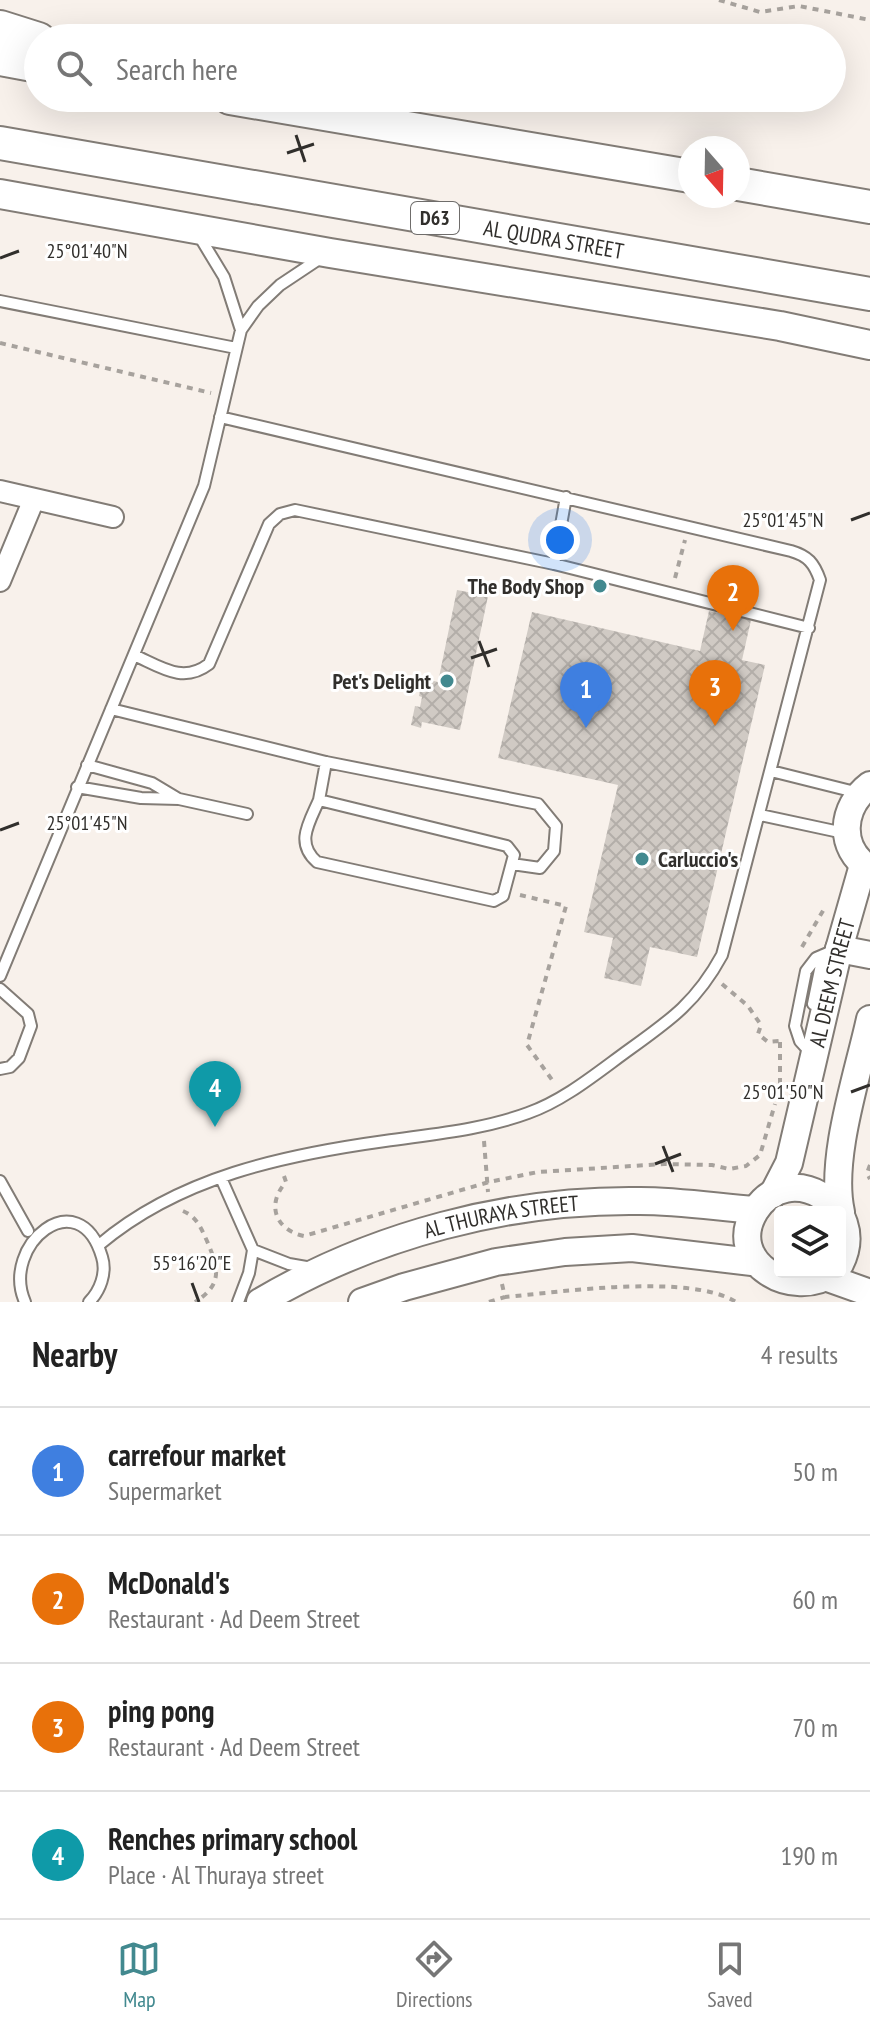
<!DOCTYPE html>
<html lang="en">
<head>
<meta charset="utf-8">
<style>
	:root { --surface:#fff; --page:#f6f6f6; --text:#222; --muted:#767676; --line:#e0e0e0; --accent:#42898f }
	body { margin:0; font-family:"PT Sans Narrow",sans-serif; background:var(--page); color:var(--text) }
	.controls { position:absolute; right:24px; bottom:24px; display:grid; overflow:hidden; border-radius:8px; box-shadow:0 8px 32px #0002 }
	.controls button { width:72px; height:72px; display:grid; place-items:center; padding:0; border:0; border-bottom:2px solid var(--line); background:var(--surface); color:var(--text); font:40px sans-serif }
	.compass { position:absolute; left:678px; top:136px; width:72px; height:72px; border-radius:50%; background:var(--surface); box-shadow:0 8px 32px #0002; rotate:160deg }
	.you { position:absolute; left:560px; top:540px; width:28px; height:28px; margin:-20px; border:6px solid #fff; border-radius:50%; background:#1a73e8; box-shadow:0 0 0 12px #1a73e833 }
	.badge { display:grid; place-items:center; width:52px; height:52px; border-radius:50%; background:var(--accent); color:#fff; font-size:26px; font-weight:700 }
	.pin { position:absolute; translate:-50% -66px; filter:drop-shadow(0 2px 4px #0008) }
	.pin::after { content:''; position:absolute; top:42px; width:28px; height:24px; background:inherit; clip-path:polygon(0 0,100% 0,50% 100%) }
	.list { margin:0; padding:0; list-style:none }
	h2 { display:flex; justify-content:space-between; align-items:center; height:104px; margin:0; padding:0 32px; font-size:34px }
	h2 small { font-size:26px; font-weight:400; color:var(--muted) }
	.list li { display:grid; grid-template-columns:52px 1fr auto; gap:24px; align-items:center; box-sizing:border-box; height:128px; padding:0 32px; border-top:2px solid var(--line) }
	.list b { display:block; font-size:30px; white-space:nowrap }
	.list p { margin:0; font-size:26px; white-space:nowrap; color:var(--muted) }
	.list em { font-size:26px; font-style:normal; color:var(--muted) }
	.icon { flex:none; width:44px; height:44px; fill:none; stroke:currentColor; stroke-width:2; stroke-linecap:round; stroke-linejoin:round }
	.map { position:relative; flex:none; width:870px; height:1302px; overflow:hidden }
	.search { position:absolute; background:var(--surface); box-shadow:0 8px 32px #0002; left:24px; right:24px; top:24px; height:88px; display:flex; align-items:center; gap:20px; box-sizing:border-box; padding:0 28px; border-radius:44px; color:var(--muted); font-size:30px }
	.sheet { height:616px; background:var(--surface) }
	nav { display:flex; justify-content:space-around; align-items:center; box-sizing:border-box; height:112px; border-top:2px solid var(--line); background:var(--surface); font-size:22px; color:var(--muted) }
	nav a { display:grid; justify-items:center; gap:4px }
	nav .on { color:var(--accent) }
	.map>svg:first-child { display:block }
	.building { fill:url(#building-cross-hatch) }
	.lines { fill:none; stroke-linecap:round; stroke-linejoin:round }
	.service-casing { stroke:#827c76; stroke-width:14 }
	.minor-casing { stroke:#827c76; stroke-width:24 }
	.tertiary-casing { stroke:#827c76; stroke-width:30 }
	.secondary-casing { stroke:#827c76; stroke-width:32 }
	.primary-casing { stroke:#827c76; stroke-width:36 }
	.motorway-casing { stroke:#827c76; stroke-width:40 }
	.path { stroke:#a7a29d; stroke-width:4; stroke-dasharray:6 6; stroke-linecap:butt }
	.service { stroke:#fff; stroke-width:10 }
	.minor { stroke:#fff; stroke-width:20 }
	.tertiary { stroke:#fff; stroke-width:26 }
	.secondary { stroke:#fff; stroke-width:28 }
	.primary { stroke:#fff; stroke-width:32 }
	.motorway { stroke:#fff; stroke-width:36 }
	.ticks { fill:none; stroke:#312f2c; stroke-width:3 }
	.poi-dot { fill:#42898f; stroke:#fff; stroke-width:3 }
	.labels { text-anchor:middle; stroke-width:6; stroke-linejoin:round; paint-order:stroke }
	.shield { fill:#fff; stroke:#6f6d6b; stroke-width:2 }
	.shield-label { font-size:20px; font-weight:bold; fill:#312f2c }
	.street-label { font-size:22px; fill:#312f2c; stroke:#fff }
	.poi-label { font-size:22px; font-weight:bold; fill:#312f2c; stroke:#fff; text-anchor:end }
	.ticks-label { font-size:20px; text-anchor:middle; fill:#312f2c; stroke:#fff; stroke-width:6; stroke-linejoin:round; paint-order:stroke }
</style>
</head>
<body>
<div class="map">
<svg width="870" height="1302" viewBox="0 0 870 1302">
	<defs>
		<pattern id="building-cross-hatch" width="8" height="8" patternUnits="userSpaceOnUse" patternTransform="scale(2)"><rect width="8" height="8" fill="#d0cac4"/><path d="M0 0l8 8M0 8l8-8" fill="none" stroke="#b3aea9"/></pattern>
	</defs>
	<rect width="100%" height="100%" fill="#f8f1eb"/>
	<path class="building" d="M 457,590 L 488,596 L 460,730 L 422,722 L 421,728 L 411,725 L 415,706 L 420,707 L 422,697 L 419,696 L 422,678 L 438,682 Z
		M 709,611 L 751,620 L 742,660 L 765,665 L 697,957 L 650,947 L 641,986 L 604,978 L 613,938 L 584,932 L 618,785 L 498,758 L 532,612 L 700,651 Z"/>
	<g class="lines">
		<g class="service-casing">
			<path id="service" d="M 198,234 L 224,277 L 241,330
				M 0,301 L 236,348
				M 554,564 L 566,497
				M 134,655 C 161,667 183,684 209,664 L 269,524 L 280,514 L 295,510 L 554,564 L 809,628
				M 111,709 L 326,762 L 538,804 L 556,826 L 554,851 L 540,868 L 512,864
				M 87,765 L 152,783 L 177,798
				M 771,771 L 859,793
				M 77,787 L 141,798 L 179,799 L 247,814
				M 319,800 L 507,846 L 514,855 L 503,896 L 494,901 L 317,862 C 295,843 309,823 319,800 Z
				M 319,800 L 326,762
				M 760,815 L 844,833
				M 0,976 L 204,486 L 241,330 L 258,306 L 280,285 L 322,257
				M 0,989 L 28,1014 L 31,1026 L 19,1058 L 10,1067 L 0,1069
				M 813,1004 L 823,955
				M 811,1053 L 800,1041 L 795,1026 L 806,971 L 816,958 L 837,949
				M 221,1178 L 253,1250 L 289,1264 L 312,1268
				M 0,1181 L 28,1231
				M 99,1245 C 179,1177 284,1155 385,1141 C 433,1134 482,1130 528,1113 C 565,1100 598,1072 630,1049 C 672,1019 697,1001 722,955 L 820,580 C 814,563 808,556 791,551 L 220,417
				M 25,1302 C 0,1245 79,1180 102,1257 C 107,1273 100,1291 89,1302
				M 238,1302 L 249,1273 L 253,1250"/>
		</g>
		<g class="minor-casing">
			<path id="minor" d="M 0,491 L 113,517
				M 0,581 L 34,499"/>
		</g>
		<g class="tertiary-casing">
			<g id="tertiary">
				<path d="M 870,785 C 841,807 837,848 870,869"/>
				<path d="M 839,949 L 870,955"/>
				<path id="s1" d="M 773,1194 L 789,1163 L 839,949 L 863,865"/>
				<path d="M 841,1212 C 829,1159 858,1074 870,1019"/>
				<path d="M 834,1272 C 793,1302 724,1262 755,1211 C 788,1158 870,1205 840,1264"/>
				<path d="M 828,1278 L 870,1293"/>
				<path id="s2" d="M 260,1302 C 373,1235 509,1199 640,1201 C 678,1201 717,1207 755,1210"/>
				<path d="M 362,1302 L 404,1287 L 496,1262 L 565,1252 L 632,1248 L 752,1262"/>
			</g>
		</g>
		<g class="secondary-casing">
			<path id="secondary" d="M 0,194 L 330,253 L 780,326 L 870,345"/>
		</g>
		<g class="primary-casing">
			<g id="primary">
				<path d="M 0,59 L 38,66"/>
				<path d="M 230,98 L 690,176"/>
				<path id="s3" d="M 0,143 L 870,294"/>
				<path d="M 738,184 L 870,207"/>
			</g>
		</g>
		<g class="motorway-casing">
			<path id="motorway" d="M 0,29 L 38,41"/>
		</g>
		<path class="path" d="M 719,0 L 760,12 L 799,6 L 870,20
			M 0,343 L 211,393
			M 675,578 L 685,540
			M 520,895 L 566,906 L 527,1045 L 555,1084
			M 802,947 L 824,909
			M 722,984 L 748,1006 L 761,1025 L 758,1034 L 768,1042 L 780,1041
			M 780,1084 L 780,1037
			M 484,1141 L 488,1192
			M 870,1165 L 867,1173 L 870,1179
			M 284,1176 L 286,1182 C 266,1204 275,1230 304,1236 L 489,1182 L 538,1172 L 664,1164 L 712,1165 L 729,1169 L 746,1166 L 760,1155 L 775,1104
			M 183,1211 C 197,1217 201,1228 207,1241 C 218,1267 224,1284 195,1302
			M 502,1284 L 505,1297 C 561,1292 690,1273 736,1302
			M 489,1302 L 505,1297"/>
		<use href="#service" class="service"/>
		<use href="#minor" class="minor"/>
		<use href="#tertiary" class="tertiary"/>
		<use href="#secondary" class="secondary"/>
		<use href="#primary" class="primary"/>
		<use href="#motorway" class="motorway"/>
	</g>
	<path class="ticks" d="M 296,135 L 305,162M 287,153 L 314,144M 0,258 L 19,251M 851,520 L 870,513M 479,641 L 489,667M 471,658 L 497,649M 0,830 L 19,823M 851,1092 L 870,1085M 663,1146 L 673,1172M 655,1164 L 681,1154M 192,1283 L 199,1302"/>
	<g class="poi-dot">
		<circle cx="600" cy="586" r="8"/>
		<circle cx="447" cy="681" r="8"/>
		<circle cx="642" cy="859" r="8"/>
	</g>
	<g class="labels">
		<rect class="shield" x="411" y="202" width="48" height="32" rx="6"/>
		<g class="shield-label">
			<text x="435" y="225">D63</text>
		</g>
		<g class="street-label">
			<text dy="8" stroke="none"><textPath href="#s3" startOffset="562">AL QUDRA STREET</textPath></text>
			<text dy="8" stroke="none"><textPath href="#s1" startOffset="220">AL DEEM STREET</textPath></text>
			<text dy="8" stroke="none"><textPath href="#s2" startOffset="258">AL THURAYA STREET</textPath></text>
		</g>
		<g class="poi-label">
			<text x="584" y="594">The Body Shop</text>
			<text x="431" y="689">Pet's Delight</text>
			<text x="658" y="867" text-anchor="start">Carluccio's</text>
		</g>
	</g>
	<g class="ticks-label">
		<text x="87" y="258">25°01'40"N</text>
		<text x="783" y="527">25°01'45"N</text>
		<text x="87" y="830">25°01'45"N</text>
		<text x="783" y="1099">25°01'50"N</text>
		<text x="192" y="1270">55°16'20"E</text>
	</g>
</svg>
<div class="controls">
<button><svg class="icon" aria-label="layers" viewBox="0 0 24 24"><path d="M12 4l9 5-9 5-9-5zM3 14l9 5 9-5"/></svg></button>
</div>
<svg class="compass" viewBox="-18 -18 36 36"><path d="M0-13l5 13h-10z" fill="#e53935"/><path d="M0 13l5-13h-10z" fill="#767676"/></svg>
<div class="you"></div>
<div class="pin badge" style="left:586px;top:728px;background:#3f7fe0">1</div>
<div class="pin badge" style="left:733px;top:631px;background:#e8710a">2</div>
<div class="pin badge" style="left:715px;top:726px;background:#e8710a">3</div>
<div class="pin badge" style="left:215px;top:1127px;background:#0f9aa8">4</div>
<div class="search"><svg class="icon" aria-label="search" viewBox="0 0 24 24"><circle cx="10" cy="10" r="6"/><path d="M15 15l6 6"/></svg>Search here</div>
</div>
<section class="sheet">
<h2>Nearby<small>4 results</small></h2>
<ul class="list">
<li><span class="badge" style="background:#3f7fe0">1</span><div><b>carrefour market</b><p>Supermarket</p></div><em>50 m</em></li>
<li><span class="badge" style="background:#e8710a">2</span><div><b>McDonald's</b><p>Restaurant · Ad Deem Street</p></div><em>60 m</em></li>
<li><span class="badge" style="background:#e8710a">3</span><div><b>ping pong</b><p>Restaurant · Ad Deem Street</p></div><em>70 m</em></li>
<li><span class="badge" style="background:#0f9aa8">4</span><div><b>Renches primary school</b><p>Place · Al Thuraya street</p></div><em>190 m</em></li>
</ul>
</section>
<nav>
<a class="on"><svg class="icon" aria-label="map" viewBox="0 0 24 24"><path d="M3 6l6-2 6 2 6-2v14l-6 2-6-2-6 2zM9 4v14M15 6v14"/></svg>Map</a>
<a><svg class="icon" aria-label="directions" viewBox="0 0 24 24"><path d="M12 3l9 9-9 9-9-9zM9 14v-3h6M13 9l2 2-2 2"/></svg>Directions</a>
<a><svg class="icon" aria-label="saved" viewBox="0 0 24 24"><path d="M7 4h10v16l-5-4-5 4z"/></svg>Saved</a>
</nav>
</body>
</html>
